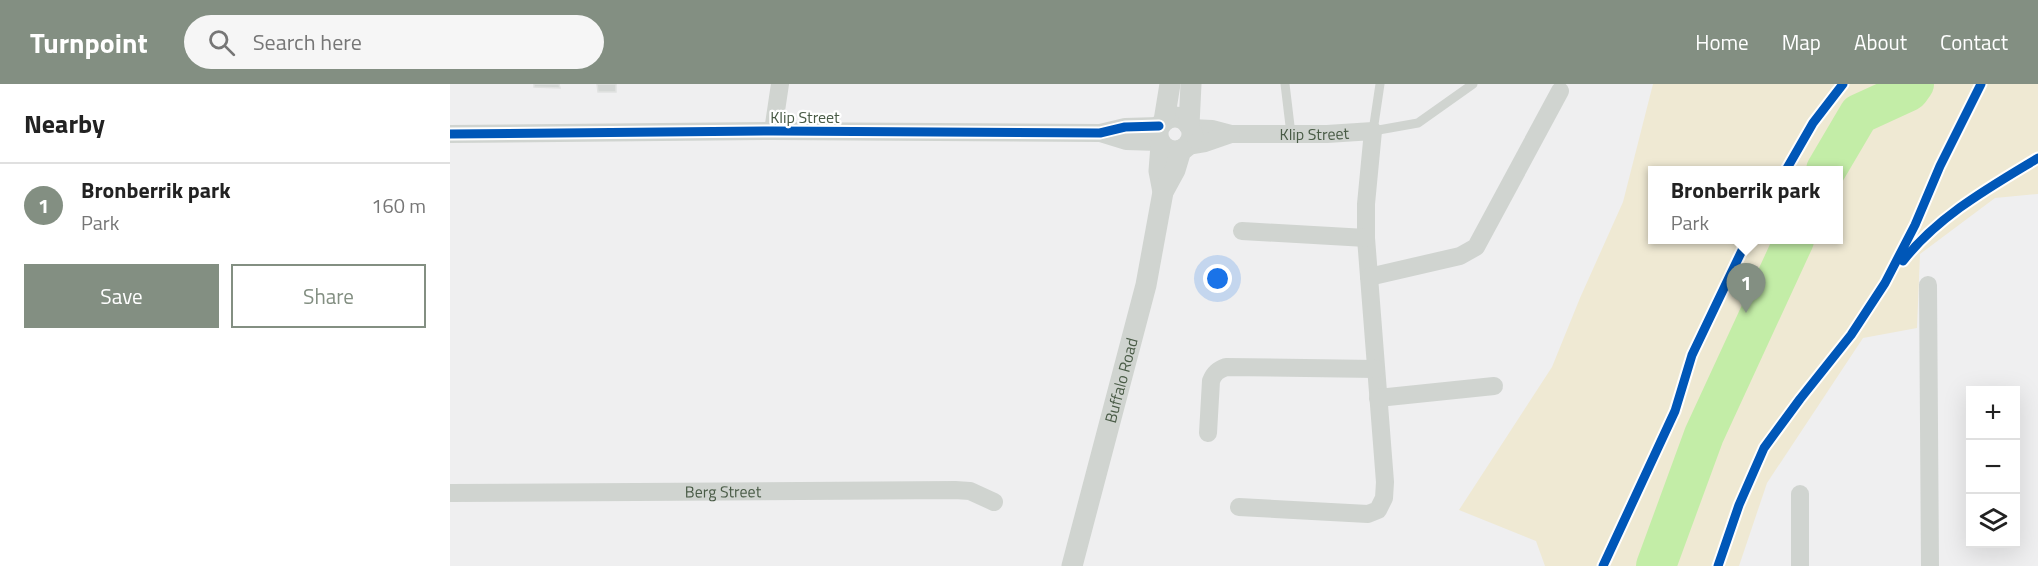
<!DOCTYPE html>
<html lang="en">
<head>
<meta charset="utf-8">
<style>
	:root { --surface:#fff; --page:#f6f6f6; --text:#222; --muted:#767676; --line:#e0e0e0; --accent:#838f82 }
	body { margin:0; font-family:"Titillium Web",sans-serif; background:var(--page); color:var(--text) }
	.controls { position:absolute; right:18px; bottom:18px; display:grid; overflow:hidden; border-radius:0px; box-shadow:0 6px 24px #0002 }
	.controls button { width:54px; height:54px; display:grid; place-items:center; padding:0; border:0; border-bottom:2px solid var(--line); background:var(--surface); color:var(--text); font:30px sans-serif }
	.you { position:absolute; left:768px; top:195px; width:21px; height:21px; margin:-15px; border:4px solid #fff; border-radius:50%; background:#1a73e8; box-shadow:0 0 0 9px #1a73e833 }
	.badge { display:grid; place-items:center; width:39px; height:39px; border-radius:50%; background:var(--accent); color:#fff; font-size:20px; font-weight:700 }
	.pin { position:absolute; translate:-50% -50px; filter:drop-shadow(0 2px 3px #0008) }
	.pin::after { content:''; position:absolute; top:32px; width:21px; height:18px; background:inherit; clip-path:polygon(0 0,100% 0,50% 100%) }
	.popup { position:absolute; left:1198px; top:82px; width:195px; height:78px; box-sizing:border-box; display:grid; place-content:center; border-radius:0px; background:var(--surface); filter:drop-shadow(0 2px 4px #0005); font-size:20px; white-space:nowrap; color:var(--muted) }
	.popup b { font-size:22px; color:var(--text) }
	.popup::after { content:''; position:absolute; left:50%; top:100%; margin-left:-12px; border:12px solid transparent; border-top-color:var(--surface) }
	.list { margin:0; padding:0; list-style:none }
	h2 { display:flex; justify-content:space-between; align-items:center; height:78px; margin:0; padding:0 24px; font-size:26px }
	h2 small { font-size:20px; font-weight:400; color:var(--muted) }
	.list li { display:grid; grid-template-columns:39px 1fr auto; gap:18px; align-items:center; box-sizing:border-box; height:84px; padding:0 24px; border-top:2px solid var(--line) }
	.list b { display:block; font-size:22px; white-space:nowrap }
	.list p { margin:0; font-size:20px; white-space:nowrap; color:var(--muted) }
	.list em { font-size:20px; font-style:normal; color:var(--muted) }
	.actions { display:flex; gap:12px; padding:18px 24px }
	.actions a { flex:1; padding:14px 0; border:2px solid var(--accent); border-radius:0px; text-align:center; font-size:21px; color:var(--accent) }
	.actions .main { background:var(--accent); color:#fff }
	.icon { flex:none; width:33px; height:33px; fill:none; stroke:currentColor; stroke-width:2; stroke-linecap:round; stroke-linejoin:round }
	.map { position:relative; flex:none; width:1588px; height:482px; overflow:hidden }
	header { display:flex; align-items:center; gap:36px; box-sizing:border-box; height:84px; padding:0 30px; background:var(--accent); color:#fff }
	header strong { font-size:28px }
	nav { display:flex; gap:33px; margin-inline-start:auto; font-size:21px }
	.search { width:420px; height:54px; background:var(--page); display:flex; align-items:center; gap:15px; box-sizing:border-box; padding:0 21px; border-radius:33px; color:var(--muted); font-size:22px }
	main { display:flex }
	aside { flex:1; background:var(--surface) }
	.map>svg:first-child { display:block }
	.green { fill:#efe9d3; fill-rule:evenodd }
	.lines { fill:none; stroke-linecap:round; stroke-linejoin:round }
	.river { stroke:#c3eda7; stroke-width:40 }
	.building { fill:#d5d8d6; stroke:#e1e2e1; stroke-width:1.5 }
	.service { stroke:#d0d4d0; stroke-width:9 }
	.minor { stroke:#d0d4d0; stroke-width:18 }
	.tertiary { stroke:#d0d4d0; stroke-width:21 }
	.cycleway-casing { stroke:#fff; stroke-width:13 }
	.cycleway { stroke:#0057b8; stroke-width:9 }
	.labels { text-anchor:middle; stroke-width:4.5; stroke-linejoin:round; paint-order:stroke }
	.street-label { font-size:16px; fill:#495b46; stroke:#fff }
</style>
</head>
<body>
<header>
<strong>Turnpoint</strong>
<div class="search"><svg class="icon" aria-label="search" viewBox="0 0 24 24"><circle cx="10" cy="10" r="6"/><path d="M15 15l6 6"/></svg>Search here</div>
<nav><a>Home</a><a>Map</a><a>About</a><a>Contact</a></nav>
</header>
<main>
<aside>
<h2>Nearby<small></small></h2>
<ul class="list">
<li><span class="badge">1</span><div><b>Bronberrik park</b><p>Park</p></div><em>160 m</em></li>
</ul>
<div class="actions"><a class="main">Save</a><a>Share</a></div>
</aside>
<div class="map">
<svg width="1588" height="482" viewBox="0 0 1588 482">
	<rect width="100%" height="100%" fill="#efeff0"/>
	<path class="green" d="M 1203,0 L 1588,0 L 1588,110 L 1545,114 L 1470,170 L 1467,244 L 1413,254 L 1317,399 L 1289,482 L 1095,482 L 1086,457 L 1009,426 L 1102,283 L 1130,214 L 1173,118 ZM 1203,86 L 1389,86 L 1389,156 L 1203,156 Z"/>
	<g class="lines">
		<path class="river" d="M 1376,86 L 1409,30 L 1459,7 L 1464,0
			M 1206,482 L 1254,351 L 1344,156"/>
	</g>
	<path class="building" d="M 84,0 L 109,0 L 110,4 L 84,3 Z
		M 147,0 L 166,0 L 166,8 L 148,8 Z"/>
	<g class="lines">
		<path class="service" d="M 835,0 L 841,50
			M 930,0 L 923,47 L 968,39 L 1023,0"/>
		<g class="minor">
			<path id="s1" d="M 741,44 L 762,45 L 781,50 L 877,50 L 923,47 L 916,120 L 916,154 L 935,398 L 934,414 L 928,426 L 918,430 L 789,423"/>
			<path d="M 323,47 L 330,0"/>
			<path d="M 650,49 L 676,57 L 709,58"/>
			<path d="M 0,50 L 323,47 L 650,49 L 675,43 L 709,42"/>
			<path d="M 737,62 L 755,59 L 781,50"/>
			<path d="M 792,147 L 916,154"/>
			<path d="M 919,193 L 1010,172 L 1026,163 L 1110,7"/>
			<path d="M 1478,201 L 1480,482"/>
			<path d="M 928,314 L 1044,302"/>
			<path d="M 758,349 L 761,297 C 764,289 768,286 776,283 L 926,285"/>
			<path id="s2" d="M 0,409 L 505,406 L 520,407 L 544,418"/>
			<path d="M 1350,410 L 1350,482"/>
		</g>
		<g class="tertiary">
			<circle cx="725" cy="50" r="17"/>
			<path d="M 714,37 L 720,0"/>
			<path d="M 739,41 L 741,0"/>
			<path d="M 711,61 L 709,87 L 713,108"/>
			<path id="s3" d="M 622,482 L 696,201 L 713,108 L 725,86 L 731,66"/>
		</g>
		<g class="cycleway-casing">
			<path id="cycleway" d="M 0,50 L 323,47 L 650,49 L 675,43 L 709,42
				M 1336,86 L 1363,39 L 1393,0
				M 1453,177 C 1488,132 1540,103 1588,74
				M 1153,482 L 1225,327 L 1242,271 L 1297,156
				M 1268,482 L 1289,421 L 1314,364 L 1350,315 L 1401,251 L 1435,199 L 1465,141 L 1490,82 L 1531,0"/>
		</g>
		<use href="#cycleway" class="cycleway"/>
	</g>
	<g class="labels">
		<g class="street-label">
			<text x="355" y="39">Klip Street</text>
			<text dy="6" stroke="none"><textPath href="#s1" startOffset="124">Klip Street</textPath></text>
			<text dy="6" stroke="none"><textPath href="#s3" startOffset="192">Buffalo Road</textPath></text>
			<text dy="6" stroke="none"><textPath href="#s2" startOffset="273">Berg Street</textPath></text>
		</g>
	</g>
</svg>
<div class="controls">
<button>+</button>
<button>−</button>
<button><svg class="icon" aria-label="layers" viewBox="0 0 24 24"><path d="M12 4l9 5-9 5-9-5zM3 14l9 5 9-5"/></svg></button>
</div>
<div class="you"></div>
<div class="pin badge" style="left:1296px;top:229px">1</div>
<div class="popup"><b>Bronberrik park</b>Park</div>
</div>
</main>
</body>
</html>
